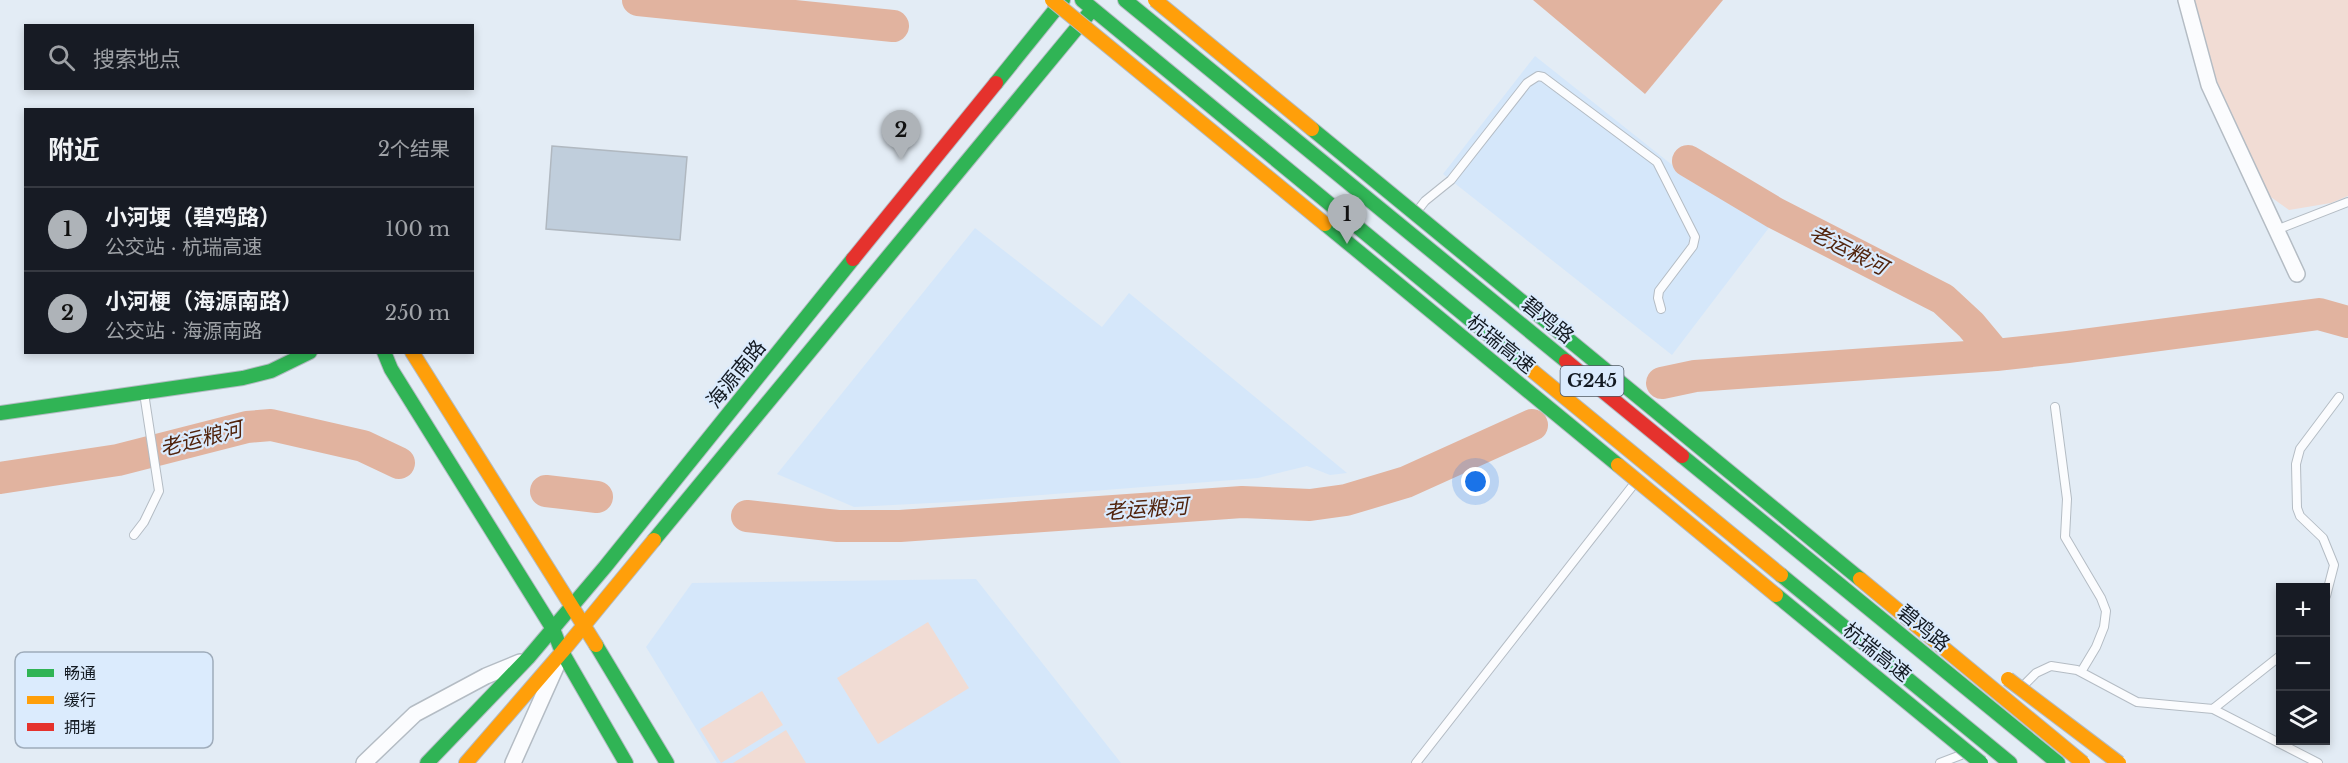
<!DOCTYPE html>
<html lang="zh">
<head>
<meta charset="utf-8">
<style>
	:root { --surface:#171b24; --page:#20242c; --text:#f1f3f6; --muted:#9ea1a6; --line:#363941; --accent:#aeb3b8 }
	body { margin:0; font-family:"Libre Baskerville","Noto Sans SC",serif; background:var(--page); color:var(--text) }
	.controls { position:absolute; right:18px; bottom:18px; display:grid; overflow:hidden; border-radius:0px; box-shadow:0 3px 9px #0003 }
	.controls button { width:54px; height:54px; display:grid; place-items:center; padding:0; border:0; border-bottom:2px solid var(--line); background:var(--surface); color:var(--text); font:30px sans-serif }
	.you { position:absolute; left:1476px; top:482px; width:21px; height:21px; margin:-15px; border:4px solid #fff; border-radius:50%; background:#1a73e8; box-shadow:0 0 0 9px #1a73e833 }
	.badge { display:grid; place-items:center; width:39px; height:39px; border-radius:50%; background:var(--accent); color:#111; font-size:20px; font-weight:700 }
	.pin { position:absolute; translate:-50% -50px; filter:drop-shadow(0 2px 3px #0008) }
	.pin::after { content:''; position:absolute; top:32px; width:21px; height:18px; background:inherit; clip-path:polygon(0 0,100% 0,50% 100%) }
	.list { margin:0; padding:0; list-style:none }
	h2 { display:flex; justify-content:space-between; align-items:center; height:78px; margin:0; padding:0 24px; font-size:26px }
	h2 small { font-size:20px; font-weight:400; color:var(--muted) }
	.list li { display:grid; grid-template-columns:39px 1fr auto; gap:18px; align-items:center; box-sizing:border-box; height:84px; padding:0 24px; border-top:2px solid var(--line) }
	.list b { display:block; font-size:22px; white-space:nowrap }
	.list p { margin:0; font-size:20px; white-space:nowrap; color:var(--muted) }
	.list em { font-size:20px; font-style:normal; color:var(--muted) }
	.icon { flex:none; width:33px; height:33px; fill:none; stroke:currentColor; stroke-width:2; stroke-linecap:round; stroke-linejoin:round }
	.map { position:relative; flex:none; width:2348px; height:763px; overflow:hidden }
	.search { position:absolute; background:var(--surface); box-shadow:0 3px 9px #0003; left:24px; top:24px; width:450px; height:66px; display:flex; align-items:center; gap:15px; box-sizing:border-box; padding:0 21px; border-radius:0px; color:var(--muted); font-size:22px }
	.panel { position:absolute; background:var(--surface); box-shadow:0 3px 9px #0003; left:24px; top:108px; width:450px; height:246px; border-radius:0px }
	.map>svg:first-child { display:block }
	.built { fill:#d5e7fa }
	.green { fill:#f1dcd4 }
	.water { fill:#e1b39f }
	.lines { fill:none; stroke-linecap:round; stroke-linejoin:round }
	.river { stroke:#e1b39f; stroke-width:32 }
	.building { fill:#c0cedc; stroke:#b0b8c0; stroke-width:1.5 }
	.lane-casing { stroke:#b4bcc4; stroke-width:10 }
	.street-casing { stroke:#b4bcc4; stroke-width:18 }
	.fast-casing { stroke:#b4bcc4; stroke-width:16 }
	.slow-casing { stroke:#b4bcc4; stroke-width:16 }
	.jam-casing { stroke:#b4bcc4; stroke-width:16 }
	.lane { stroke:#fbfcfe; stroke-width:8 }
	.street { stroke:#fbfcfe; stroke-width:15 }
	.fast { stroke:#30b455; stroke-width:14 }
	.slow { stroke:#ff9f0a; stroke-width:14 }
	.jam { stroke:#e5322d; stroke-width:14 }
	.fast-bridge-casing { stroke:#b4bcc4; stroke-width:16; stroke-linecap:butt }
	.slow-bridge-casing { stroke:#b4bcc4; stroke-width:16; stroke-linecap:butt }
	.fast-bridge { stroke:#30b455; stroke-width:14 }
	.slow-bridge { stroke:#ff9f0a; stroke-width:14 }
	.labels { text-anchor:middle; stroke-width:4.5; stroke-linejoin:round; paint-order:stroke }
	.shield { fill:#dbebfd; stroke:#4f5964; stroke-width:1.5 }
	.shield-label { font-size:18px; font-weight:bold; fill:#131a22 }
	.street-label { font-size:20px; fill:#131a22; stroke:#dbebfd }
	.water-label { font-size:21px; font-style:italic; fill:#51240d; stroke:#dbebfd }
	.key { fill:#dbebfd; stroke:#9facbb; stroke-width:1.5 }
	.key-label { font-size:16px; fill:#131a22 }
</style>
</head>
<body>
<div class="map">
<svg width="2348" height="763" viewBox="0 0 2348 763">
	<rect width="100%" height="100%" fill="#e3ecf5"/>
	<path class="built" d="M 1535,56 L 1676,168 L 1771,225 L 1672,355 L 1443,174 Z
		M 975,228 L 1102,327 L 1129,293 L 1347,473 L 1330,475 L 1307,466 L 1258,478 L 951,502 L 854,507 L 777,474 Z
		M 976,579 L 1121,763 L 717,763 L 646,647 L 692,583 Z"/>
	<path class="green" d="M 2193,0 L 2348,0 L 2348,196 L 2331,203 L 2289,210 L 2261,190 L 2211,71 Z
		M 928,622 L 969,688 L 878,744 L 837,678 Z
		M 762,691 L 783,725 L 721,763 L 700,729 Z
		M 786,730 L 806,763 L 733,763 Z"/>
	<path class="water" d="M 1533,0 L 1723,0 L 1645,94 Z"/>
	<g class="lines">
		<path class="river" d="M 638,0 L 893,26
			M 1688,161 L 1775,213 L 1943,299 L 1971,325 L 1996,355
			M 1662,383 L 1695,376 L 1996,355 L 2068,347 L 2319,314 L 2348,322
			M 0,478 L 118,460 L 247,427 L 271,425 L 363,446 L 399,463
			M 546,491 L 597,497
			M 747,516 L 838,526 L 900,526 L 1242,502 L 1310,505 L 1346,500 L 1406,482 L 1532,425"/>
	</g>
	<path class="building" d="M 552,146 L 687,157 L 680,240 L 546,229 Z"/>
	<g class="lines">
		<g class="lane-casing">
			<path id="lane" d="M 1418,210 L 1425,201 L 1451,180 L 1527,83 L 1538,76 L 1543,77 L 1657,162 L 1695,237 L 1693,246 L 1659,291 L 1658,298 L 1661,309
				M 2276,230 L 2348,202
				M 2055,407 L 2067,499 L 2065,537 L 2101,598 L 2106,611 L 2104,627 L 2096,647 L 2081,672
				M 134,535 L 144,522 L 159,491 L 144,393
				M 2326,596 L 2334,565 L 2323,538 L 2300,516 L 2297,508 L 2296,464 L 2300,449 L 2339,397
				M 2023,686 L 2036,673 L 2051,666 L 2077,670 L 2137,702 L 2213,709 L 2318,763
				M 2213,709 L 2280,656
				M 1416,763 L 1634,484
				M 1940,763 L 1961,755"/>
		</g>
		<g class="street-casing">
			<path id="street" d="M 2186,0 L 2209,85 L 2297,274
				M 364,763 L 415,714 L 486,676 L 520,662
				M 513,763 L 556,667"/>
		</g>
		<g class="fast-casing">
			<path id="fast" d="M 1082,0 L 1524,364
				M 1125,0 L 1566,361
				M 996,83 L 1063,0
				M 384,352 L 391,369 L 553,629 L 562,652 L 626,763
				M 0,413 L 243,378 L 271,371 L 310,352
				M 1682,456 L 2058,763
				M 654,540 L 1091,11
				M 1781,575 L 2010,763
				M 596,645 L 667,763
				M 427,763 L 528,658 L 605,567 L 853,259"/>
		</g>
		<g class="slow-casing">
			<path id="slow" d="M 412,352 L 596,645
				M 1524,364 L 1781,575
				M 466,763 L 562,652 L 654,540"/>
		</g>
		<g class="jam-casing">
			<path id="jam" d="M 853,259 L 996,83
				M 1566,361 L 1682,456"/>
		</g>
		<use href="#lane" class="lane"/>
		<use href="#street" class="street"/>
		<use href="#fast" class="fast"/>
		<use href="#slow" class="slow"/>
		<use href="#jam" class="jam"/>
		<g class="fast-bridge-casing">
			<path id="fast-bridge" d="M 1312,129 L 1860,579
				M 1325,224 L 1618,465
				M 1776,595 L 1981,763"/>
		</g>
		<g class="slow-bridge-casing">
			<path id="slow-bridge" d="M 1052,0 L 1325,224
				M 1155,0 L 1312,129
				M 1618,465 L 1776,595
				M 1860,579 L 2083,763
				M 2008,679 L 2119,763"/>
		</g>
		<use href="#fast-bridge" class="fast-bridge"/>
		<use href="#slow-bridge" class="slow-bridge"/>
	</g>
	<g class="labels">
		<rect class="shield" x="1560.5" y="366" width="63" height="30" rx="4.5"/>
		<g class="shield-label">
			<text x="1592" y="387">G245</text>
		</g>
		<g class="street-label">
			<text transform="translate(1548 320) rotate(39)" y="7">碧鸡路</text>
			<text transform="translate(1501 344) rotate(39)" y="7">杭瑞高速</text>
			<text transform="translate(736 374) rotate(-51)" y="7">海源南路</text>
			<text transform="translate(1924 628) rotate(39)" y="7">碧鸡路</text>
			<text transform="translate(1877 652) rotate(39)" y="7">杭瑞高速</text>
		</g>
		<g class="water-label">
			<text transform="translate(1848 250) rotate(27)" y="7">老运粮河</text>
			<text transform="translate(201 439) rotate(-14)" y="7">老运粮河</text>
			<text transform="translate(1146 509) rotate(-4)" y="7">老运粮河</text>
		</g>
	</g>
	<rect x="15" y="652" width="198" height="96" rx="9" class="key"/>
	<rect x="27" y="669" width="27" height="8" fill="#30b455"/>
	<rect x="27" y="696" width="27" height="8" fill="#ff9f0a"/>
	<rect x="27" y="723" width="27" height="8" fill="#e5322d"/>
	<g class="key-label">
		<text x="64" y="679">畅通</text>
		<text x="64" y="706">缓行</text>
		<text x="64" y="733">拥堵</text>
	</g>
</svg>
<div class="controls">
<button>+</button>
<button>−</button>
<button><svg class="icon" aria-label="layers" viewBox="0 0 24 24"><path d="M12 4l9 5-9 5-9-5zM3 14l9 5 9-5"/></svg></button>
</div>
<div class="you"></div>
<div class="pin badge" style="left:1347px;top:244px">1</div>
<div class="pin badge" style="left:901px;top:160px">2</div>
<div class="search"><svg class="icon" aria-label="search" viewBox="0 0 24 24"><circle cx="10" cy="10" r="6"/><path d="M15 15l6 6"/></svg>搜索地点</div>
<section class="panel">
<h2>附近<small>2个结果</small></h2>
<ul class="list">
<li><span class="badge">1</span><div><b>小河埂（碧鸡路）</b><p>公交站 · 杭瑞高速</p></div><em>100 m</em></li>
<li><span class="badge">2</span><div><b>小河梗（海源南路）</b><p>公交站 · 海源南路</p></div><em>250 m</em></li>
</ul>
</section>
</div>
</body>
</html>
